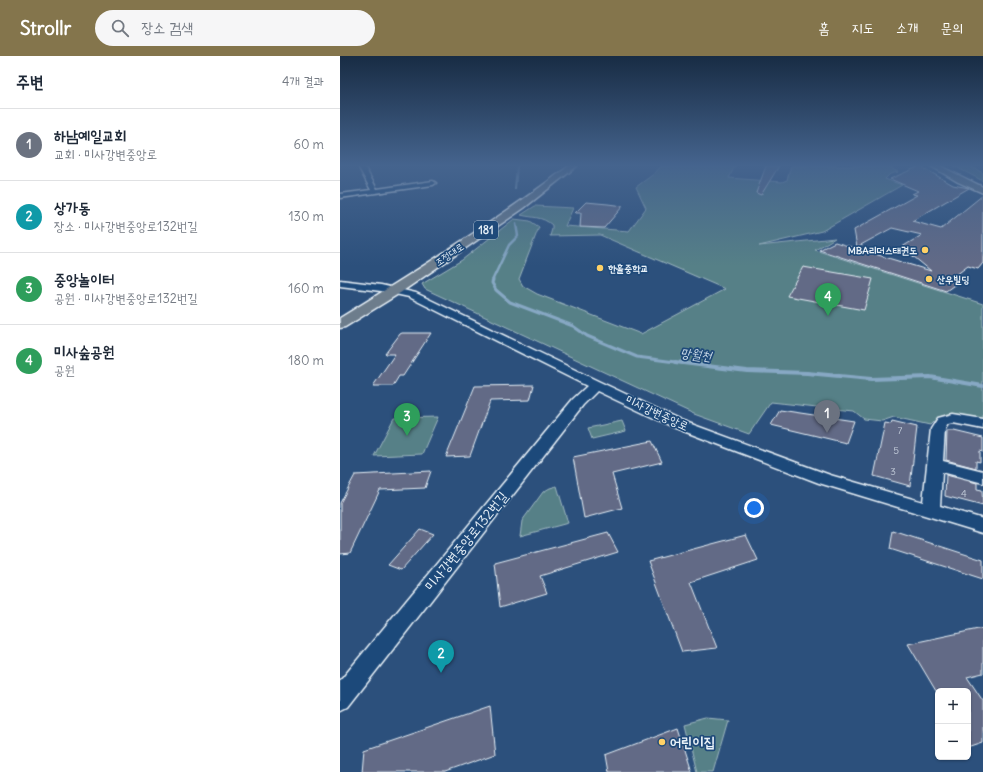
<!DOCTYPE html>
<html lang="ko">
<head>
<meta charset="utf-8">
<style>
	:root { --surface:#fff; --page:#f6f6f7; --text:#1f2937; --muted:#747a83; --line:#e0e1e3; --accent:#84754c }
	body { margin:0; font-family:Delius,"Poor Story",sans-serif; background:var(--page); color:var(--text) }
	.controls { position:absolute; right:12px; bottom:12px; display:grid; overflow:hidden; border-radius:6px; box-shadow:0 1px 3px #0004 }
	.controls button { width:36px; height:36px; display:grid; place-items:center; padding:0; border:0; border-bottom:1px solid var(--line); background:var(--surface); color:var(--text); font:20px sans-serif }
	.you { position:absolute; left:414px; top:452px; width:14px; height:14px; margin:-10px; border:3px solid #fff; border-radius:50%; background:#1a73e8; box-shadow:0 0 0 6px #1a73e833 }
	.badge { display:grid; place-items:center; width:26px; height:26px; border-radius:50%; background:var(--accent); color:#fff; font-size:13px; font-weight:700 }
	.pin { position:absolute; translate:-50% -33px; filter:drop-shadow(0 1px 2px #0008) }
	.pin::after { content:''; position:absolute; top:21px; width:14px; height:12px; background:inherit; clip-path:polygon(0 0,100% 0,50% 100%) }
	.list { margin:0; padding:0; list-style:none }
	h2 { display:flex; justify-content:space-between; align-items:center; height:52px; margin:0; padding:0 16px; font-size:17px }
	h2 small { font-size:13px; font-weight:400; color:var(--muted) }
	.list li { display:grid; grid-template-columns:26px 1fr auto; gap:12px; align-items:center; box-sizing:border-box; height:72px; padding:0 16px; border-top:1px solid var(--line) }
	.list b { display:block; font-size:15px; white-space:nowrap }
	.list p { margin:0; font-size:13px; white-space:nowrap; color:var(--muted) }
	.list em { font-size:13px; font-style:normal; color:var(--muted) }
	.icon { flex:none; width:22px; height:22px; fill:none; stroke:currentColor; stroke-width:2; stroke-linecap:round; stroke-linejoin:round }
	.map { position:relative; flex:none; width:643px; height:716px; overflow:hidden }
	header { display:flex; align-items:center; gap:24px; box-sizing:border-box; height:56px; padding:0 20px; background:var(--accent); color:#fff }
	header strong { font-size:19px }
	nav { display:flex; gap:22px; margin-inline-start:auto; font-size:14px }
	.search { width:280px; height:36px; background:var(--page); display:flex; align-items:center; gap:10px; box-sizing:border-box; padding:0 14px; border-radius:22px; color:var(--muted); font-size:15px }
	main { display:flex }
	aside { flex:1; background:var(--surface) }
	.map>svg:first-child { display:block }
	.green { fill:#568087; stroke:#9fb8c0 }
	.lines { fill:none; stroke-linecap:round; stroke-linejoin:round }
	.stream-far3 { stroke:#87a8c4; stroke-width:2 }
	.stream-far2 { stroke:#87a8c4; stroke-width:2.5 }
	.stream-far1 { stroke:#87a8c4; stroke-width:3 }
	.stream { stroke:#87a8c4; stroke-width:4 }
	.building { fill:#626a86; stroke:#e8f1f8 }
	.minor-casing { stroke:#e8f1f8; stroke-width:3 }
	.major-casing { stroke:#e8f1f8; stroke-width:3 }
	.minor { fill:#1f4a7a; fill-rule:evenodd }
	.major { fill:#6d7d8c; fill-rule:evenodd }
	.poi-dot { fill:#ffd166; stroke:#1f4a7a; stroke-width:1.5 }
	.labels { text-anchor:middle; stroke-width:3.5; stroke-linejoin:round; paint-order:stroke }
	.far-poi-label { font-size:10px; font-weight:bold; fill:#e8f1f8; stroke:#1f4a7a; text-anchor:start }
	.far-street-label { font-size:10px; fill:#e8f1f8; stroke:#1f4a7a }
	.number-label { font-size:10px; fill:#c6cfdc }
	.shield { fill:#1f4a7a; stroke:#acbfd2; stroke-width:1 }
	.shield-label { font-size:11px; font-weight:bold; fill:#e8f1f8 }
	.street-label { font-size:12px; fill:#e8f1f8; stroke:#1f4a7a }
	.water-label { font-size:13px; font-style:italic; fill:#d0dfeb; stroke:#1f4a7a }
	.near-street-label { font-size:14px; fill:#e8f1f8; stroke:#1f4a7a }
	.near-poi-label { font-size:14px; font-weight:bold; fill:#e8f1f8; stroke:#1f4a7a; text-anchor:start }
</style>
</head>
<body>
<header>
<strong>Strollr</strong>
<div class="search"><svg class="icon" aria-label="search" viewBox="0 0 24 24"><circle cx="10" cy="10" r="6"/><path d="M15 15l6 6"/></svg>장소 검색</div>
<nav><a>홈</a><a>지도</a><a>소개</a><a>문의</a></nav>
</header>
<main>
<aside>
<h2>주변<small>4개 결과</small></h2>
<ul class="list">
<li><span class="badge" style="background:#6b7280">1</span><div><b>하남예일교회</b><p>교회 · 미사강변중앙로</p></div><em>60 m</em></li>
<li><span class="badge" style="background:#0f9aa8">2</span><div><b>상가동</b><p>장소 · 미사강변중앙로132번길</p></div><em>130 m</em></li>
<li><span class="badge" style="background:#2e9e5b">3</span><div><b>중앙놀이터</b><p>공원 · 미사강변중앙로132번길</p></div><em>160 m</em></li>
<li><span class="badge" style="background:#2e9e5b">4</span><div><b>미사숲공원</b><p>공원</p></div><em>180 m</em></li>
</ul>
</aside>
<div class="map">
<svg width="643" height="716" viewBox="0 0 643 716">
	<rect width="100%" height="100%" fill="#2c507c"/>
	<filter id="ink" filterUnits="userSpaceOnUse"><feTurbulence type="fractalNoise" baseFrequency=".025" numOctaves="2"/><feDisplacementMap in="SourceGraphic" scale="8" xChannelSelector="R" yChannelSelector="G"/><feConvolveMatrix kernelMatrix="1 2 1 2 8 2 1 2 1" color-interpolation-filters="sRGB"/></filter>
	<g filter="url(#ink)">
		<path class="green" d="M 321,110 L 395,110 L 389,122 L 442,126 L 447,124 L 451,110 L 547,110 L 558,116 L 550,118 L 545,123 L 562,129 L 482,175 L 419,190 L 495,182 L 475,194 L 643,248 L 643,364 C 622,359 606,351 590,369 L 554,361 L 542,365 L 524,363 L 514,355 L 431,346 L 409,378 L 354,358 L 85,233 L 82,228 L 122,204 L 174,163 L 190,165 L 199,171 L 179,223 L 183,230 L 197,238 L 301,278 L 385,233 L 260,179 L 210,180 L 212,173 L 212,169 C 202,160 192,162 181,159 L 195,150 L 233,152 L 225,170 L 289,175 L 306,152 L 296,131 L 315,117 Z
			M 614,110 L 630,110 L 643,117 L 643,125 Z
			M 98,361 L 82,398 L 34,400 L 54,362 Z
			M 282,365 L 286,375 L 252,383 L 248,372 Z
			M 217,430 L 228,467 L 180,480 L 182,465 L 203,436 L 210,432 Z
			M 368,662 L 388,664 L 373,716 L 357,716 L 345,668 Z"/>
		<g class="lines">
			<path class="stream-far3" d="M 175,133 L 177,110"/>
			<path class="stream-far2" d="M 152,225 L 169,189 L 178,180 L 176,168"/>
			<path class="stream-far1" d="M 153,224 L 152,227 L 156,234 L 170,246 L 233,270 L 247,280 L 297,301 L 343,307"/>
			<path class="stream" d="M 335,306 L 407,315 L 467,317 L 531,323 L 590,321 L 643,330"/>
		</g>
		<path class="building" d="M 426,110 L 439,110 L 421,139 L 416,137 Z
			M 580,110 L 613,129 L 629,132 L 572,165 L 601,173 L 643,139 L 643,207 L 638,213 L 628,210 L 608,225 L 617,227 L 606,235 L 479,194 L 495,186 L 591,215 L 562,191 L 582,179 L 552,172 L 517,191 L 514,174 L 577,139 L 572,138 L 578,135 L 550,123 Z
			M 246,146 L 268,148 L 283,150 L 264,172 L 240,171 L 241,157 L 235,157 Z
			M 463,211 L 533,223 L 524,254 L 447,240 Z
			M 62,277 L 91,277 L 63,320 L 59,320 L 53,330 L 33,330 L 55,298 L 45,298 L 60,278 Z
			M 194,329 L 190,344 L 150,345 L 130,400 L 106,401 L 135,330 Z
			M 440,354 L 514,365 L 506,387 L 431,369 Z
			M 552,365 L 577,371 L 570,430 L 534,420 L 545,367 L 551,368 Z
			M 607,375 L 614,375 L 643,382 L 643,396 L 640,395 L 640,406 L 636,405 L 636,412 L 606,404 Z
			M 312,385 L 322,406 L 272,418 L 282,452 L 244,462 L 233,401 Z
			M 91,415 L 85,432 L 40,434 L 10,497 L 0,498 L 0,447 L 15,419 Z
			M 606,419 L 637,427 L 637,433 L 642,434 L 643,450 L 605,440 Z
			M 80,473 L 93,478 L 61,514 L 48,509 Z
			M 553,475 L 643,504 L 643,523 L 550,493 Z
			M 268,477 L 278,496 L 200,520 L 207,537 L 160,551 L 155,507 Z
			M 406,479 L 418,504 L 351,526 L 377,592 L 342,596 L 308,505 Z
			M 643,572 L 643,617 L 627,621 L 643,645 L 643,687 L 628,692 L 628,635 L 596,635 L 568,588 Z
			M 150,650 L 155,698 L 105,716 L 22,716 L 24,693 Z
			M 338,672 L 352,716 L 269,716 L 266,699 Z"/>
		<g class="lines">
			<g class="minor-casing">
				<path id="minor" d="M 18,110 L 24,110 L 37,133 L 93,125 L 96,127 L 93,129 L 0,142 L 0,138 L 31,134 Z
					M 0,224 L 41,229 L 76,237 L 260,326 L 343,365 L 490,419 L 583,446 L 591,373 L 598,362 L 613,358 L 643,363 L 643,373 L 613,367 L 608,368 L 605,373 L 603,405 L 643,415 L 643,427 L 602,416 L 600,450 L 643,463 L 643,477 L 479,427 L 333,371 L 257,335 L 243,349 L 8,651 L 0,655 L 0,625 L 233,343 L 247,330 L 69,241 L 41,235 L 0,230 Z"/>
			</g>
			<g class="major-casing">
				<path id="major" d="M 229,110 L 237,110 L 184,152 L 60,237 L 5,271 L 0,272 L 0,262 C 78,214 156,165 229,110 Z
					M 591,110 L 600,110 L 643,131 L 643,137 L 618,126 Z"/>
			</g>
			<use href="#minor" class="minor"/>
			<use href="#major" class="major"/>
		</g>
	</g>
	<linearGradient id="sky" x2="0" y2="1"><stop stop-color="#182c44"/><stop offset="0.52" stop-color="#45648e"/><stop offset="1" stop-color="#45648e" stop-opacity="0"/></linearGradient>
	<rect width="643" height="210" fill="url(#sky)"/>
	<g class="poi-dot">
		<circle cx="585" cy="194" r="4"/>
		<circle cx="260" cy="212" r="4"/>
		<circle cx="589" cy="223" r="4"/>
		<circle cx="322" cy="686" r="4"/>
	</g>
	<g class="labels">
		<g class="far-poi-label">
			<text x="577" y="198" text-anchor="end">MBA리더스태권도</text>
			<text x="268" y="216">한홀중학교</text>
			<text x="597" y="227">산우빌딩</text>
		</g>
		<g class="far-street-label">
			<text transform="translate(109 198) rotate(-34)" y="4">조정대로</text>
		</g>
		<g class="number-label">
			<text x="560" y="378">7</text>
			<text x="556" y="398">5</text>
			<text x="553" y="419">3</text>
			<text x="624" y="441">4</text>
		</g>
		<rect class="shield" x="134" y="165" width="24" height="18" rx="3"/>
		<g class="shield-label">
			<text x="146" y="178">181</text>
		</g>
		<g class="street-label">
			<text transform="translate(317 357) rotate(25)" y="4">미사강변중앙로</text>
		</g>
		<g class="water-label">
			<text transform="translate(356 298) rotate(7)" y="5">망월천</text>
		</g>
		<g class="near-street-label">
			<text transform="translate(126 485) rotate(-51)" y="5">미사강변중앙로132번길</text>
		</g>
		<g class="near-poi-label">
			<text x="330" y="691">어린이집</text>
		</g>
	</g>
</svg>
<div class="controls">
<button>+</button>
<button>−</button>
</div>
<div class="you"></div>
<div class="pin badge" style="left:487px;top:377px;background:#6b7280">1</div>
<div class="pin badge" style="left:101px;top:617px;background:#0f9aa8">2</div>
<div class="pin badge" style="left:67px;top:380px;background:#2e9e5b">3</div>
<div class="pin badge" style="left:488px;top:260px;background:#2e9e5b">4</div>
</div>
</main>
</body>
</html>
